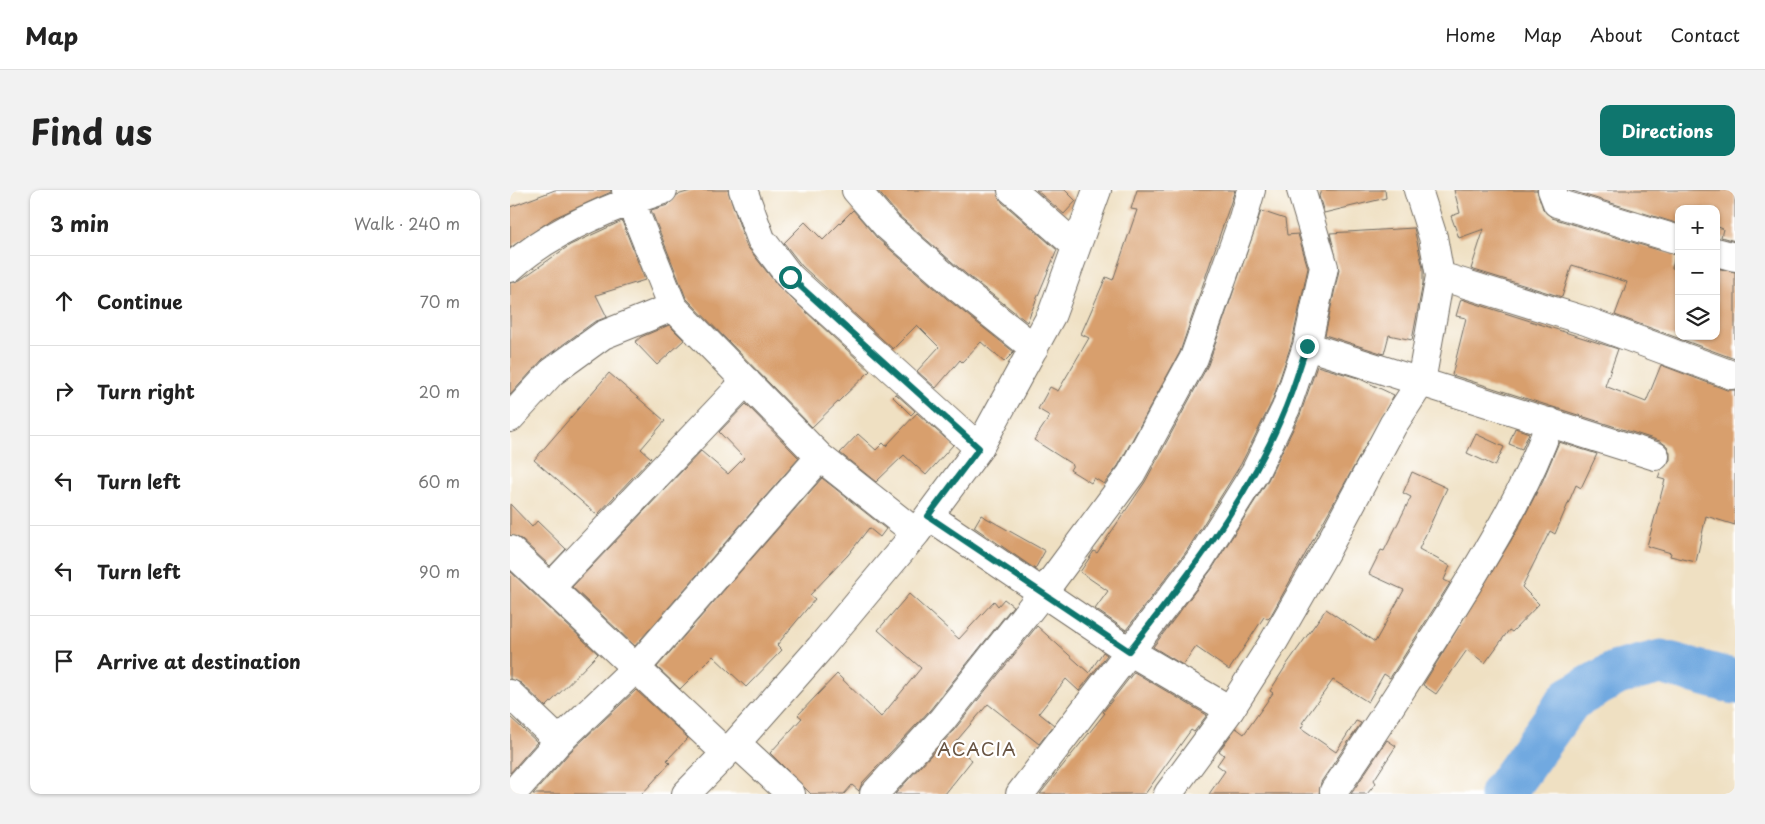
<!DOCTYPE html>
<html lang="en">
<head>
<meta charset="utf-8">
<style>
	:root { --surface:#fff; --page:#f2f2f2; --text:#222; --muted:#767676; --line:#e0e0e0; --accent:#0f766e }
	body { margin:0; font-family:"Playpen Sans",sans-serif; background:var(--page); color:var(--text) }
	.controls { position:absolute; right:15px; top:15px; display:grid; overflow:hidden; border-radius:10px; box-shadow:0 1px 4px #0004 }
	.controls button { width:45px; height:45px; display:grid; place-items:center; padding:0; border:0; border-bottom:1px solid var(--line); background:var(--surface); color:var(--text); font:25px sans-serif }
	.stop { position:absolute; width:15px; height:15px; margin:-11px; border:4px solid #0f766e; border-radius:50%; background:#fff }
	.stop.end { background:#0f766e; border-color:#fff; box-shadow:0 1px 5px #0008 }
	.list { margin:0; padding:0; list-style:none }
	h2 { display:flex; justify-content:space-between; align-items:center; height:65px; margin:0; padding:0 20px; font-size:21px }
	h2 small { font-size:16px; font-weight:400; color:var(--muted) }
	.list li { display:grid; grid-template-columns:32px 1fr auto; gap:15px; align-items:center; box-sizing:border-box; height:90px; padding:0 20px; border-top:1px solid var(--line) }
	.list b { display:block; font-size:19px; white-space:nowrap }
	.list em { font-size:16px; font-style:normal; color:var(--muted) }
	.icon { flex:none; width:28px; height:28px; fill:none; stroke:currentColor; stroke-width:2; stroke-linecap:round; stroke-linejoin:round }
	.map { position:relative; flex:none; width:1225px; height:604px; overflow:hidden; border-radius:10px }
	header { display:flex; align-items:center; gap:30px; box-sizing:border-box; height:70px; padding:0 25px; background:var(--surface); border-bottom:1px solid var(--line) }
	header strong { font-size:24px }
	nav { display:flex; gap:28px; margin-inline-start:auto; font-size:18px }
	.intro { display:flex; align-items:center; justify-content:space-between; box-sizing:border-box; height:120px; padding:0 30px }
	h1 { margin:0; font-size:35px }
	.button { padding:12px 22px; border-radius:10px; background:var(--accent); color:#fff; font-size:18px; font-weight:700 }
	main { display:flex; gap:30px; padding:0 30px }
	aside { flex:1; background:var(--surface); border-radius:10px; box-shadow:0 1px 4px #0004 }
	.map>svg:first-child { display:block }
	.lines { fill:none; stroke-linecap:round; stroke-linejoin:round }
	.river { stroke:#71a9e0; stroke-width:45 }
	.building { fill:#d89f6d }
	.minor-casing { stroke:#706a60; stroke-width:30 }
	.minor { stroke:#fff; stroke-width:28 }
	.route { stroke:#0f766e; stroke-width:6 }
	.labels { text-anchor:middle; stroke-width:4.5; stroke-linejoin:round; paint-order:stroke }
	.quarter-label { font-size:18px; letter-spacing:1px; fill:#685442; stroke:#fff }
</style>
</head>
<body>
<header>
<strong>Map</strong>
<nav><a>Home</a><a>Map</a><a>About</a><a>Contact</a></nav>
</header>
<div class="intro"><h1>Find us</h1><a class="button">Directions</a></div>
<main>
<aside>
<h2>3 min<small>Walk · 240 m</small></h2>
<ul class="list">
<li><svg class="icon" aria-label="ahead" viewBox="0 0 24 24"><path d="M12 20V5M6 11l6-6 6 6"/></svg><div><b>Continue</b></div><em>70 m</em></li>
<li><svg class="icon" aria-label="right" viewBox="0 0 24 24"><path d="M7 20v-9h11M14 6l5 5-5 5"/></svg><div><b>Turn right</b></div><em>20 m</em></li>
<li><svg class="icon" aria-label="left" viewBox="0 0 24 24"><path d="M17 20v-9H6M10 6l-5 5 5 5"/></svg><div><b>Turn left</b></div><em>60 m</em></li>
<li><svg class="icon" aria-label="left" viewBox="0 0 24 24"><path d="M17 20v-9H6M10 6l-5 5 5 5"/></svg><div><b>Turn left</b></div><em>90 m</em></li>
<li><svg class="icon" aria-label="arrive" viewBox="0 0 24 24"><path d="M6 21V4h12l-3 4 3 4H6"/></svg><div><b>Arrive at destination</b></div></li>
</ul>
</aside>
<div class="map">
<svg width="1225" height="604" viewBox="0 0 1225 604">
	<rect width="100%" height="100%" fill="#fff"/>
	<filter id="ink" filterUnits="userSpaceOnUse"><feTurbulence type="fractalNoise" baseFrequency=".02" numOctaves="2"/><feDisplacementMap in="SourceGraphic" scale="10" xChannelSelector="R" yChannelSelector="G"/><feConvolveMatrix kernelMatrix="1 2 1 2 8 2 1 2 1" color-interpolation-filters="sRGB"/></filter>
	<filter id="wash" filterUnits="userSpaceOnUse"><feTurbulence type="fractalNoise" baseFrequency=".0096" numOctaves="4" result="noise"/><feDisplacementMap in="SourceGraphic" scale="20" xChannelSelector="R" yChannelSelector="G"/><feGaussianBlur stdDeviation="1.12" result="paint"/><feColorMatrix in="noise" values="0 0 0 0 0 0 0 0 0 0 0 0 0 0 0 0 0 1.4 0 .05"/><feComposite in="paint" operator="in"/></filter>
	<g filter="url(#wash)">
		<rect width="100%" height="100%" fill="#efe0c2"/>
		<g class="lines">
			<path class="river" d="M 992,604 L 1060,509 L 1107,483 L 1151,472 L 1225,492"/>
		</g>
		<g id="blocks">
			<path class="building" d="M 45,0 L 101,0 L 101,2 L 44,28 L 0,58 L 0,17 Z
				M 184,0 L 218,0 L 236,55 L 268,96 L 360,181 L 302,237 L 176,108 L 141,20 L 158,15 L 167,5 Z
				M 367,0 L 487,0 L 492,12 L 547,60 L 517,132 L 456,84 L 388,25 Z
				M 526,0 L 555,0 L 566,11 L 554,24 Z
				M 627,0 L 725,0 L 670,162 L 608,276 L 594,294 L 584,288 L 581,293 L 560,280 L 563,275 L 524,250 L 540,226 L 528,219 L 540,197 L 548,201 L 579,148 L 571,144 L 596,87 L 603,90 L 627,20 L 621,19 Z
				M 811,0 L 875,0 L 876,8 L 814,23 L 809,6 Z
				M 944,0 L 1027,0 L 1033,19 L 1042,28 L 1165,65 L 1162,78 L 1169,80 L 1169,146 L 1206,146 L 1206,78 L 1225,82 L 1225,169 L 1105,125 L 1117,92 L 1062,75 L 1052,107 L 961,79 L 974,39 L 949,48 L 941,26 L 950,23 Z
				M 1059,0 L 1225,0 L 1225,51 L 1211,47 L 1213,39 L 1206,36 L 1206,19 L 1169,19 L 1169,34 Z
				M 343,20 L 367,48 L 436,108 L 504,162 L 494,172 L 471,152 L 452,172 L 450,170 L 426,198 L 407,181 L 429,157 L 407,135 L 383,159 L 292,76 L 274,53 L 295,32 L 313,50 Z
				M 751,21 L 775,29 L 777,45 L 788,44 L 798,78 L 782,152 L 762,212 L 731,274 L 676,362 L 616,440 L 585,419 L 598,401 L 570,382 L 584,361 L 587,363 L 635,292 L 698,175 Z
				M 112,31 L 135,90 L 86,105 L 97,127 L 84,132 L 33,169 L 0,205 L 0,93 L 10,90 L 60,55 Z
				M 904,38 L 913,78 L 913,93 L 902,150 L 879,145 L 874,164 L 815,145 L 829,80 L 820,43 Z
				M 951,109 L 1108,159 L 1095,196 L 1136,212 L 1151,175 L 1217,200 L 1225,200 L 1225,335 L 1196,326 L 1186,372 L 1160,366 L 1161,363 L 1137,356 L 1155,290 L 1148,288 L 1151,280 L 1160,270 L 1160,263 L 1157,256 L 1150,251 L 942,185 L 956,128 L 946,126 Z
				M 159,135 L 174,150 L 147,175 L 125,152 L 131,147 Z
				M 807,176 L 848,188 L 884,205 L 760,427 L 758,429 L 754,427 L 719,480 L 686,457 L 673,475 L 643,457 L 702,379 L 758,290 L 790,225 Z
				M 99,183 L 155,231 L 131,259 L 141,268 L 87,325 L 24,270 Z
				M 386,204 L 405,221 L 401,225 L 383,207 Z
				M 236,214 L 289,268 L 125,456 L 62,397 L 191,261 L 218,284 L 234,268 L 209,242 Z
				M 407,223 L 443,255 L 416,285 L 394,265 L 366,292 L 330,263 L 348,244 L 366,260 L 373,253 L 376,256 Z
				M 1005,238 L 1019,243 L 1012,259 L 999,254 Z
				M 966,244 L 994,257 L 985,276 L 957,263 Z
				M 1049,252 L 1087,264 L 1071,298 L 1066,295 L 1045,344 L 1040,341 L 1012,397 L 1029,414 L 1002,442 L 999,440 L 975,473 L 957,460 L 926,504 L 913,495 L 1008,339 L 1033,290 Z
				M 902,282 L 937,298 L 909,359 L 940,376 L 934,390 L 940,393 L 880,488 L 874,484 L 858,512 L 823,490 L 792,533 L 794,534 L 791,538 L 826,562 L 846,531 L 851,533 L 811,592 L 809,604 L 699,604 L 715,581 L 707,575 L 714,565 L 709,561 L 726,538 L 734,544 L 763,503 L 760,501 L 777,474 L 816,419 L 865,452 L 894,400 L 859,384 L 871,360 L 874,361 L 901,307 L 893,303 Z
				M 312,288 L 376,339 L 370,347 L 359,338 L 338,365 L 300,405 L 305,409 L 267,455 L 272,460 L 236,497 L 203,466 L 170,499 L 147,477 Z
				M 0,314 L 22,337 L 27,331 L 56,359 L 40,376 L 11,349 L 0,345 Z
				M 471,325 L 535,361 L 525,379 L 464,337 Z
				M 0,381 L 88,464 L 36,517 L 11,493 L 0,489 Z
				M 399,404 L 449,449 L 484,411 L 488,416 L 494,409 L 503,416 L 420,520 L 352,593 L 349,601 L 342,595 L 334,604 L 301,604 L 260,563 L 292,528 L 288,525 L 327,484 L 371,527 L 411,478 L 368,440 Z
				M 527,436 L 579,483 L 593,462 L 597,465 L 569,501 L 556,489 L 529,523 L 544,535 L 529,554 L 478,514 L 443,555 L 462,570 L 435,604 L 385,604 L 444,540 Z
				M 624,482 L 697,525 L 684,542 L 681,540 L 635,604 L 530,604 L 595,523 L 593,522 Z
				M 126,500 L 178,548 L 157,570 L 160,573 L 132,604 L 23,604 L 60,562 Z
				M 0,527 L 27,552 L 0,583 Z
				M 877,550 L 886,556 L 864,590 L 866,593 L 857,604 L 841,604 Z"/>
		</g>
	</g>
	<g filter="url(#ink)">
		<use href="#blocks" fill-opacity="0" stroke="#706a60" stroke-width="1"/>
		<g class="lines">
			<g class="minor-casing">
				<path id="minor" d="M 116,0 L 163,117 L 310,267 L 406,343
					M 233,0 L 251,49 L 280,87 L 469,258
					M 346,0 L 377,36 L 446,96 L 524,158
					M 502,0 L 566,56
					M 1042,0 L 1047,13 L 1169,50
					M 1206,62 L 1225,67
					M 0,78 C 39,42 103,16 153,0
					M 930,86 L 1076,131 L 1222,185
					M 797,156 L 1145,266
					M 0,228 L 42,182 L 93,145 L 163,117
					M 419,326 L 619,461 L 720,520
					M 0,360 L 215,562
					M 40,398 L 236,191
					M 0,504 L 49,551
					M 226,553 L 281,604
					M 824,601 C 863,544 901,485 938,426 C 976,364 1016,301 1040,232
					M 2,604 L 49,551 L 126,478 L 310,267
					M 176,604 L 226,553 L 310,458 L 406,343 L 469,258 L 542,124 L 587,0
					M 364,604 L 432,530 L 532,404 L 621,284 L 684,168 L 731,35 L 741,0
					M 510,604 L 689,371 L 745,282 L 776,218 L 797,156 L 814,77 L 791,0
					M 658,604 L 720,520 L 764,451 L 817,359 L 883,235 L 911,192 L 930,86 L 923,47 L 908,0"/>
			</g>
			<use href="#minor" class="minor"/>
		</g>
	</g>
	<g class="lines" filter="url(#ink)">
		<path class="route" d="M 280,87 L 469,258 L 418,326 L 619,461 C 679,385 740,307 776,217 C 784,197 790,176 797,156"/>
	</g>
	<g class="labels">
		<g class="quarter-label">
			<text x="467" y="566">ACACIA</text>
		</g>
	</g>
</svg>
<div class="controls">
<button>+</button>
<button>−</button>
<button><svg class="icon" aria-label="layers" viewBox="0 0 24 24"><path d="M12 4l9 5-9 5-9-5zM3 14l9 5 9-5"/></svg></button>
</div>
<div class="stop" style="left:280px;top:87px"></div>
<div class="stop end" style="left:797px;top:156px"></div>
</div>
</main>
</body>
</html>
